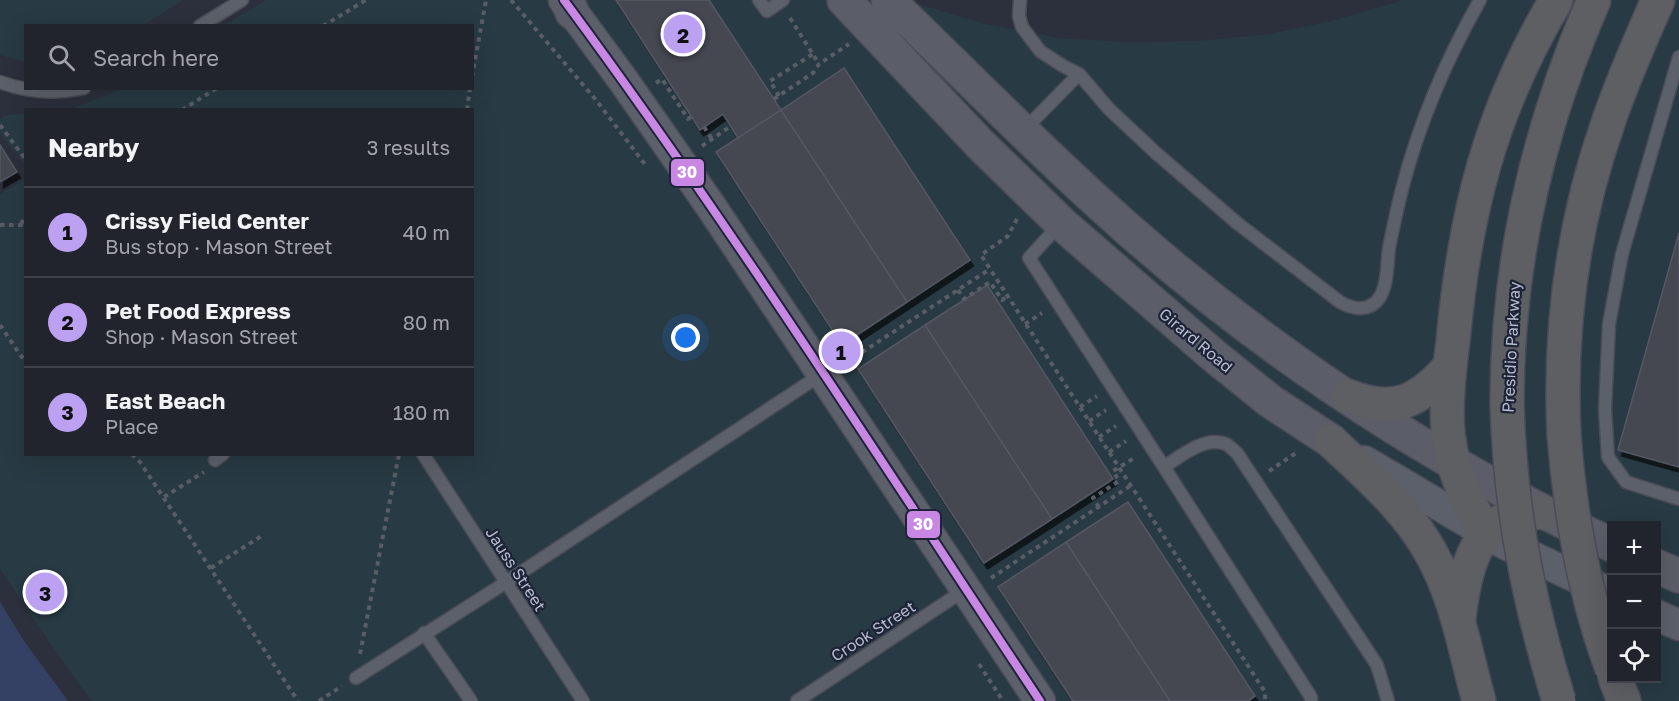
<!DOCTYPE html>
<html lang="en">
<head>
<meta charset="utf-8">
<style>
	:root { --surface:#21242d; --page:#2d3039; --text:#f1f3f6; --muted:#a2a4aa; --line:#3e4149; --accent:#bca0f2 }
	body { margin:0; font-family:"Golos Text",sans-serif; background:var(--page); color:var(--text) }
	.controls { position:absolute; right:18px; bottom:18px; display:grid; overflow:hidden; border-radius:0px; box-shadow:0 6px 24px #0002 }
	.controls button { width:54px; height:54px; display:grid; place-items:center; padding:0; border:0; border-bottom:2px solid var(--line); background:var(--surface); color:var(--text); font:30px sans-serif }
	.you { position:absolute; left:686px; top:338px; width:21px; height:21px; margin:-15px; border:4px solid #fff; border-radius:50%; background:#1a73e8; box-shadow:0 0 0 9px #1a73e833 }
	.badge { display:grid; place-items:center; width:39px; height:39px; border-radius:50%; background:var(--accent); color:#111; font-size:20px; font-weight:700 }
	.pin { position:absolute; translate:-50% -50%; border:3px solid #fff; box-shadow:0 2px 6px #0006 }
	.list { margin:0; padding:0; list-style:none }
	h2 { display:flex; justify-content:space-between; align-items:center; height:78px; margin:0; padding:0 24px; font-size:26px }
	h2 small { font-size:20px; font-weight:400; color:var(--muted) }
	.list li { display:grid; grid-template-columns:39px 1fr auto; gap:18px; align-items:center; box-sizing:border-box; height:90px; padding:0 24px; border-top:2px solid var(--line) }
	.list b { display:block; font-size:22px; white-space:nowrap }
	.list p { margin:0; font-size:20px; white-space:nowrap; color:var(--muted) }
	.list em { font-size:20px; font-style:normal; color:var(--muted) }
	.icon { flex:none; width:33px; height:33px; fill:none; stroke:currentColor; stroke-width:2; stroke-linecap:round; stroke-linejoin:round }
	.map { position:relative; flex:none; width:1679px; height:701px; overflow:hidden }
	.search { position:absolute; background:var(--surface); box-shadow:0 6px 24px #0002; left:24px; top:24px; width:450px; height:66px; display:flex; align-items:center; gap:15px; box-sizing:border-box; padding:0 21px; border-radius:0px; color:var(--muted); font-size:22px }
	.panel { position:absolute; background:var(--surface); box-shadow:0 6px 24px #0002; left:24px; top:108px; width:450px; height:348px; border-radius:0px }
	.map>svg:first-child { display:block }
	.green { fill:#283a43; fill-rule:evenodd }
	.water { fill:#354065 }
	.pier { fill:#2c303c }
	.building { fill:#444751; stroke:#545863; stroke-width:1.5; filter:url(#shadow) }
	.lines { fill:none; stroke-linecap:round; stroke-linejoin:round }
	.service-casing { stroke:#494c55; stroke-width:15 }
	.tertiary-casing { stroke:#494c55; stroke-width:33 }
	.secondary-casing { stroke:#494c55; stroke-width:36 }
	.motorway-casing { stroke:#494c57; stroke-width:36 }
	.path { stroke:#595e66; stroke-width:4; stroke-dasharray:4.5 4.5; stroke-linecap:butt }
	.service { stroke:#5c606a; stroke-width:12 }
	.tertiary { stroke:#5c606a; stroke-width:30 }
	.secondary { stroke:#5b5d68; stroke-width:33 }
	.motorway { stroke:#5d5f63; stroke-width:33 }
	.motorway-bridge-casing { stroke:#494c57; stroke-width:36; stroke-linecap:butt }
	.motorway-bridge { stroke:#5d5f63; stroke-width:33 }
	.bus-1-casing { stroke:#1e2438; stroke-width:12 }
	.bus-1 { stroke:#c787e3; stroke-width:8 }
	.labels { text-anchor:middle; stroke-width:4.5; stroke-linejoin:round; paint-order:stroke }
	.street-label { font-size:16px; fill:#b7bbcc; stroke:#1e2438 }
	.line-badge { stroke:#1e2438; stroke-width:2 }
	.badge-label { font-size:16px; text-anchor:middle; font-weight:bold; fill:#fff }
</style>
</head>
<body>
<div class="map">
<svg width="1679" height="701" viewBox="0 0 1679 701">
	<defs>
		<filter id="shadow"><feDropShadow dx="3.5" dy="6" stdDeviation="0" flood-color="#0009"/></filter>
	</defs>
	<rect width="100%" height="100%" fill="#2c303c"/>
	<path class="green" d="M 0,0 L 183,0 L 144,25 L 26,26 L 25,62 L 0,55 Z
		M 266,0 L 905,0 L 985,24 L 1059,38 L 1128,42 L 1198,41 L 1269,34 L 1332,21 L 1403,0 L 1679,0 L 1679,701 L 89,701 L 0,572 L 0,194 L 25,179 L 26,454 L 472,454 L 472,110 L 64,109 L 71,109 L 122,89 L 472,88 L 472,26 L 224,25 ZM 1612,526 L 1656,526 L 1656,678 L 1612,678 Z
		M 25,113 L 26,113 L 25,165 L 0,134 L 0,119 L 3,116 Z"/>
	<path class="water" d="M 0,572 L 89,701 L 0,701 Z"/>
	<path class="pier" d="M 0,569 L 68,669 L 92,701 L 68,701 L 24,641 L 0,602 Z"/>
	<path class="building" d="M 616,0 L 709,0 L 781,110 L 738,138 L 723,114 L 700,130 Z
		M 844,68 L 970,260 L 907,302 L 781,110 Z
		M 781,110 L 907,302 L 842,345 L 716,152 Z
		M 0,145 L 17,172 L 0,182 Z
		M 1679,233 L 1679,467 L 1618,450 Z
		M 987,285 L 1113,479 L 1052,519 L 925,325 Z
		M 925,325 L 1052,519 L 984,563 L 858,369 Z
		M 1128,502 L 1255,696 L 1248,701 L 1170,701 L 1066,542 Z
		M 1066,542 L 1170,701 L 1073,701 L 998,587 Z"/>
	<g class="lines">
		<g class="service-casing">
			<path id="service" d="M 759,0 L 767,11 L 783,0
				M 1020,0 L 1019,16 L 1022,27 L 1040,51 L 1063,66 L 1079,74 L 1109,109 L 1156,153 L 1237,223 L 1340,302 C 1354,310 1370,312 1380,297 C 1388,283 1387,263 1389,248 C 1393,228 1397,209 1402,189 C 1419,123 1446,60 1480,0
				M 200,26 L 242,0
				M 1679,57 L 1622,254 L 1609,324 L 1605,409 L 1608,457 L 1626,482 L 1679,499
				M 0,82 C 27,92 56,94 84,88
				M 1023,131 L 1079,74
				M 1060,224 L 1029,258 L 1164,467
				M 423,454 L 583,701
				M 215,460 L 223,454
				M 424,633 L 471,701
				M 356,678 L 505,583 L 822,374
				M 797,701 L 966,589
				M 1311,701 L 1311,697 L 1164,467 C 1179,457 1206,435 1226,444 C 1230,446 1234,451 1237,453 L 1377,665 L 1388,701"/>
		</g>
		<g class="tertiary-casing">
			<path id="tertiary" d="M 564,0 L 623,80 L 710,205 L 1040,701
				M 1364,461 L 1505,544 L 1612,594
				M 1656,615 L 1679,625"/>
		</g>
		<g class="secondary-casing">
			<path id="secondary" d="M 567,0 L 572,12
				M 844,0 L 980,144 L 1061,223 L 1213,355 L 1270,401 L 1331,441
				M 888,0 C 968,77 1046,157 1130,231 C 1274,357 1437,464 1612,545
				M 1656,566 L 1679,576"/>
		</g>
		<g class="motorway-casing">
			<path id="motorway" d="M 1348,396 C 1394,414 1419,402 1450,366
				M 1507,403 C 1507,263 1538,128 1594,0
				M 1564,434 C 1559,328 1573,223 1608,123 C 1622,81 1640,41 1658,0
				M 1331,441 C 1367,475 1407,509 1431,553 C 1457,599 1465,651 1479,701
				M 1486,533 C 1470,505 1455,478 1450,446 C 1444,415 1449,372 1453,341 C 1465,212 1490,112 1556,0
				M 1459,618 C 1464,575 1473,523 1523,513 C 1530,511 1539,513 1546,513
				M 1615,678 L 1624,701"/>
		</g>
		<path class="path" d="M 511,0 L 596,100 L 647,167
			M 790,18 L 819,64
			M 323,26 L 366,0
			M 472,77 L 486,0
			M 656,83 L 662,79 L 688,119 L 692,116
			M 779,96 L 770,81 L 813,54
			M 774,99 L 813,73 L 819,64 L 849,44
			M 182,110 L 217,88
			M 467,110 L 470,88
			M 0,125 L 26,160
			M 704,127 L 712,139
			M 702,146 L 731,126
			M 1017,219 L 1008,236 L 981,255 L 1265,692 L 1265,701
			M 21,224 L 26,216
			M 0,225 L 26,225
			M 958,290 L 964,299 L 990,282 L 1002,300 L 1008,296
			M 1025,324 L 1042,313
			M 0,325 L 21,356 L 26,361
			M 847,362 L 990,269
			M 1080,407 L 1097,396
			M 1089,421 L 1106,410
			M 1099,437 L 1116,426
			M 1109,452 L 1126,441
			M 132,454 L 140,462 L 298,701
			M 1269,471 L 1296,453
			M 164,497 L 204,472
			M 1099,507 L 1093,498 L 1119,481 L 1113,471 L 1136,457
			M 211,568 L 263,535
			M 991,578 L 1130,486
			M 360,654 L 399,454
			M 979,664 L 1003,701
			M 319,701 L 342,686"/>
		<use href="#service" class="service"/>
		<use href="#tertiary" class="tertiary"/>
		<use href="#secondary" class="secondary"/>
		<use href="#motorway" class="motorway"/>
		<g class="motorway-bridge-casing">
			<path id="motorway-bridge" d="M 1507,403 C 1510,510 1528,599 1559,701
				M 1564,434 C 1570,515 1584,593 1612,669"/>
		</g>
		<use href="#motorway-bridge" class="motorway-bridge"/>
		<g class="bus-1-casing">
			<path id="bus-1" d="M 564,0 C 732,227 884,466 1040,701"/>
		</g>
		<use href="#bus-1" class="bus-1"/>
	</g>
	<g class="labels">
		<g class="street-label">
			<text transform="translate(1196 340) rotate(40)" y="6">Girard Road</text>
			<text transform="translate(1511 347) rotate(-87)" y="6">Presidio Parkway</text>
			<text transform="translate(516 569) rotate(57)" y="6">Jauss Street</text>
			<text transform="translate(873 631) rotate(-33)" y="6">Crook Street</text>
		</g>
	</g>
	<g class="line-badge">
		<rect x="670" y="158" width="35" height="29" rx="6" fill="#c787e3"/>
		<rect x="906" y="510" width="35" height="29" rx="6" fill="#c787e3"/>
	</g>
	<g class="badge-label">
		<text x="687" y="178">30</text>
		<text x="923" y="530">30</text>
	</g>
</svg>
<div class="controls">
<button>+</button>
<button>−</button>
<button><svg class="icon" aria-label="locate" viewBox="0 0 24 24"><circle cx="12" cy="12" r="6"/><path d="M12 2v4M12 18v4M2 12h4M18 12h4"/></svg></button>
</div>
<div class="you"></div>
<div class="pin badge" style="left:841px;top:351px">1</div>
<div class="pin badge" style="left:683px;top:34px">2</div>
<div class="pin badge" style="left:45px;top:592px">3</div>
<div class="search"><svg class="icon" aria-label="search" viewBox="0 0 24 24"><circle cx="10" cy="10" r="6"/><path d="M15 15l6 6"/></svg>Search here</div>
<section class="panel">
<h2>Nearby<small>3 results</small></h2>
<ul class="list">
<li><span class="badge">1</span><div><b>Crissy Field Center</b><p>Bus stop · Mason Street</p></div><em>40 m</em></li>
<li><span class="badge">2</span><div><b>Pet Food Express</b><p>Shop · Mason Street</p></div><em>80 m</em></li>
<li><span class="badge">3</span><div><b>East Beach</b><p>Place</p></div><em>180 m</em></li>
</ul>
</section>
</div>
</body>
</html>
